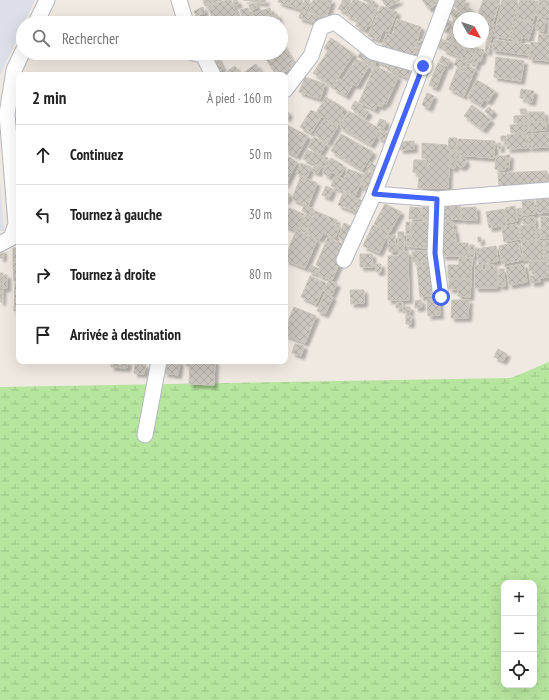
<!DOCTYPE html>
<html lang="fr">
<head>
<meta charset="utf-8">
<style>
	:root { --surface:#fff; --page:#f6f6f6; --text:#222; --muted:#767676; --line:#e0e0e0 }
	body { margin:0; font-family:"PT Sans Narrow",sans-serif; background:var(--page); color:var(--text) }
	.controls { position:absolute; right:12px; bottom:12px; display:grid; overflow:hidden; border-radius:8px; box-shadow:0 4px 16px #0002 }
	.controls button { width:36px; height:36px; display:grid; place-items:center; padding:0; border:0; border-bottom:1px solid var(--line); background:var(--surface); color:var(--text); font:20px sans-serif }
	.compass { position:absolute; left:453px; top:12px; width:36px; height:36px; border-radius:50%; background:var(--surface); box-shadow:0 4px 16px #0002; rotate:129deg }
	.stop { position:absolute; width:12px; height:12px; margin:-9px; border:3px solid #4264fb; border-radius:50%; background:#fff }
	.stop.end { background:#4264fb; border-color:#fff; box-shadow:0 1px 4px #0008 }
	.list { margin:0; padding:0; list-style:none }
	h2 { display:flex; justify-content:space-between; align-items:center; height:52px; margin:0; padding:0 16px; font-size:17px }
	h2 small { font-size:13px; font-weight:400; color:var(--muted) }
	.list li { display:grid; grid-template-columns:26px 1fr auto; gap:12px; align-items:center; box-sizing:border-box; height:60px; padding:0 16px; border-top:1px solid var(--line) }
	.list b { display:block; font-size:15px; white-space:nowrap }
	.list em { font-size:13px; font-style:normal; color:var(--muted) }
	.icon { flex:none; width:22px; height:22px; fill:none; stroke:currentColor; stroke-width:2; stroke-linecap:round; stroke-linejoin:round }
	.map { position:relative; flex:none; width:549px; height:700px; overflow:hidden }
	.search { position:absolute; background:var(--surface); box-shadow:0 4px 16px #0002; left:16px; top:16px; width:272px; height:44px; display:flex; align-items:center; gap:10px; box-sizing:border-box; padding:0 14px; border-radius:22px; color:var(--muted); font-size:15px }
	.panel { position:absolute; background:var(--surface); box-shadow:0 4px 16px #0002; left:16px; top:72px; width:272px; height:292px; border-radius:8px }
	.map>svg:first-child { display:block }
	.airport { fill:#dcdee8 }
	.wetland { fill:url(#wetland-marsh); fill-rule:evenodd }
	.building { fill:url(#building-cross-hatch); stroke:#cbc5ba; filter:url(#shadow) }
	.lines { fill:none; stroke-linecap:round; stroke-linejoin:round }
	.minor-casing { stroke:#b4b7c1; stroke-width:17 }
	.minor { stroke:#fff; stroke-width:15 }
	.route { stroke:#4264fb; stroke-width:5 }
</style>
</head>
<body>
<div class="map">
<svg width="549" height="700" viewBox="0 0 549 700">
	<defs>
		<pattern id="wetland-marsh" width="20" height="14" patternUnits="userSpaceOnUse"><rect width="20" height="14" fill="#b6e59e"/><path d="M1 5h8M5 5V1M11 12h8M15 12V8" fill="none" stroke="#9dc588"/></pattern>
		<pattern id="building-cross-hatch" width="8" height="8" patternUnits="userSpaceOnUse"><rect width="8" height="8" fill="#cbc7bf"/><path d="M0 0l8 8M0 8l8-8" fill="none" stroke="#afaba4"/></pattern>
		<filter id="shadow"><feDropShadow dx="3.5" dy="3.5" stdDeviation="1" flood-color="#0004"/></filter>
	</defs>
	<rect width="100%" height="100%" fill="#efe9e1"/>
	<path class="airport" d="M 0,0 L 35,0 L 24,23 L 23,23 L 23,26 L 0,75 Z
		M 0,182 L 4,231 L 0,231 Z"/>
	<path class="wetland" d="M 549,362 L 549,700 L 0,700 L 0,387 L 511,378 ZM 504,583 L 534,583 L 534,685 L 504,685 Z"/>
	<path class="building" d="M 203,0 L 222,0 L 205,6 Z
		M 226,0 L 231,0 L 239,20 L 232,23 L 214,23 L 208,6 Z
		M 233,0 L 237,0 L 239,4 L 235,5 Z
		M 243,0 L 266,0 L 265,3 Z
		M 279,0 L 291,0 L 289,6 L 278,2 Z
		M 292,0 L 303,0 L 300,9 L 290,6 Z
		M 305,0 L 310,0 L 306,11 L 301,10 Z
		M 313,0 L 332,0 L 326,18 L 308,12 Z
		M 343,0 L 351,0 L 345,12 L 338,9 Z
		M 353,0 L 357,0 L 377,9 L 370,26 L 368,25 L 365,30 L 356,26 L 358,20 L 346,15 Z
		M 363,0 L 371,0 L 375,2 L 374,5 Z
		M 382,0 L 400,0 L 387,8 Z
		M 422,0 L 442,0 L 429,9 Z
		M 456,0 L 466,0 L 460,10 L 453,6 Z
		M 483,0 L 500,0 L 493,23 L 483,20 L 483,18 L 477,18 Z
		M 502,0 L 518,0 L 509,39 L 494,36 Z
		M 520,0 L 538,1 L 533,22 L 516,18 Z
		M 539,0 L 549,0 L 549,6 L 539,5 Z
		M 255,3 L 257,8 L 250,10 L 249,5 Z
		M 465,5 L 471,9 L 467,16 L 460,12 Z
		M 381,6 L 397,12 L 389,32 L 383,30 L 379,40 L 368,36 Z
		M 538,6 L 549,7 L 549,17 L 537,16 Z
		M 203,7 L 205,13 L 196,16 L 194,11 Z
		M 248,8 L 252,23 L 244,23 L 240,10 Z
		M 270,8 L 274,23 L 253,23 L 250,14 Z
		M 452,8 L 460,13 L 456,18 L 449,13 Z
		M 301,11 L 321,18 L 319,24 L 299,18 Z
		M 277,14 L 280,23 L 276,23 L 274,15 Z
		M 446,18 L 451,22 L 446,30 L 440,27 Z
		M 538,18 L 545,19 L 544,31 L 536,30 Z
		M 199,19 L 200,23 L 193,23 L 192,21 Z
		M 397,19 L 421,27 L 412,59 L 381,50 L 386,34 L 392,36 Z
		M 454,19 L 459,21 L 459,37 L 449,34 Z
		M 516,19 L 533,24 L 529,39 L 522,37 L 521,42 L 511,39 Z
		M 487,22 L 494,24 L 491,40 L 484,39 Z
		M 539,34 L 549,35 L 549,61 L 529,59 L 531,42 L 538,43 Z
		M 448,35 L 459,39 L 459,42 L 467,42 L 477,46 L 475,51 L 446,40 Z
		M 438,36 L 443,40 L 439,46 L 434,43 Z
		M 331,38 L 354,54 L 332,86 L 313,73 L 328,51 L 324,48 Z
		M 420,40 L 425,41 L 419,55 L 415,53 Z
		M 445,40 L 447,41 L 443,47 L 441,46 Z
		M 494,40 L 530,45 L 528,55 L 492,50 Z
		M 487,41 L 490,42 L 488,52 L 485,51 Z
		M 281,42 L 295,65 L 280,75 L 276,75 L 263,54 L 281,53 Z
		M 447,42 L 474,53 L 471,61 L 443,50 Z
		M 363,48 L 378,57 L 374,66 L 358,57 Z
		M 477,48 L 484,50 L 481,61 L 478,61 L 476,67 L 472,66 Z
		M 205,53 L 215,53 L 223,69 L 220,71 L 222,75 L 215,75 Z
		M 442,56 L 450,60 L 448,66 L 439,62 Z
		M 496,57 L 524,61 L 521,81 L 494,77 Z
		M 457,58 L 467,62 L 464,69 L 454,65 Z
		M 356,59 L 369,66 L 357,86 L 353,84 L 346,96 L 333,88 L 338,78 L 342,81 Z
		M 379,59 L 413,72 L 411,79 L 387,70 L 388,66 L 378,62 Z
		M 438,63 L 445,66 L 436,88 L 429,85 Z
		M 256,64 L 263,75 L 224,75 L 223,74 L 235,66 L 240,75 Z
		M 375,66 L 398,77 L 386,104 L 384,103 L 382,107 L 377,105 L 375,110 L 359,102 Z
		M 467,66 L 475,69 L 464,96 L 449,89 L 457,69 L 464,72 Z
		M 305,77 L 325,84 L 320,99 L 299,92 Z
		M 477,80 L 495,91 L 488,102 L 484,99 L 481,105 L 467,97 Z
		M 521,89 L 534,91 L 532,102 L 526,101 L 526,99 L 520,98 Z
		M 427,93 L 434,96 L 429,108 L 422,105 Z
		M 326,97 L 344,108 L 341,113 L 345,116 L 338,126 L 316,113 Z
		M 355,101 L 362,105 L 361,107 L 369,112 L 365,118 L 351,108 Z
		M 472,105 L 491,120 L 483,130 L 464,116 Z
		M 489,107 L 494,112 L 490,116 L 485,111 Z
		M 520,109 L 526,109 L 527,114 L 521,114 Z
		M 285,110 L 289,113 L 287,118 L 285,117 Z
		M 311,110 L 322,116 L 311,133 L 300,127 Z
		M 349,111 L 380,129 L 371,145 L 340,127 Z
		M 529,112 L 544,112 L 545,121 L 530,122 Z
		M 528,115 L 528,123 L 514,123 L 514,116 Z
		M 324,119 L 337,127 L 328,143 L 314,134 Z
		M 380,119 L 386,121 L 384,128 L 377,126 Z
		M 546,122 L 546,130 L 530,131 L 529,123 Z
		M 285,124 L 308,136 L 297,156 L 285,150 Z
		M 528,124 L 528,132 L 511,133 L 510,125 Z
		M 381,130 L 391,134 L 389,142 L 378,138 Z
		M 549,133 L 549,147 L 529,148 L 528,134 Z
		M 341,134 L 373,152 L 362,170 L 331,151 Z
		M 526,134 L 527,148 L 507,149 L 507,135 Z
		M 501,136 L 506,136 L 506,141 L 501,141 Z
		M 314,137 L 326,144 L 320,154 L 308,147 Z
		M 449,138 L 457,138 L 456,150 L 448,150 Z
		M 458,139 L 495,141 L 494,158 L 457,155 Z
		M 414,141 L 414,149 L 400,150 L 400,142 Z
		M 422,143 L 447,145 L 447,150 L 450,150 L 448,188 L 418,188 L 419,173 L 413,172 L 414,160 L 426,160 L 425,166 L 428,166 L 429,159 L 422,158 Z
		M 498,143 L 501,143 L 501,149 L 498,149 Z
		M 307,150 L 328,158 L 324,168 L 303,159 Z
		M 451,151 L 456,151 L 455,168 L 451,168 Z
		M 285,155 L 297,162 L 285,185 Z
		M 506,155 L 510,155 L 509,168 L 506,167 Z
		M 496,156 L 506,156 L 505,170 L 495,169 Z
		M456 162a5 5 0 1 1 10 0a5 5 0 1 1-10 0Z
		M 331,158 L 343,165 L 341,168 L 344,169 L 340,176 L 332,172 L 329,177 L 323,173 Z
		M 370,162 L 377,167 L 374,172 L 367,168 Z
		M 301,163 L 311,167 L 307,177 L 296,173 Z
		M 314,165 L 320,168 L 318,173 L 312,171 Z
		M 348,169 L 364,175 L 355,196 L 331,186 L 335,176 L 344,179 Z
		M 366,171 L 375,174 L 370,190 L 361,187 Z
		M 547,171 L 548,185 L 499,188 L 498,173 Z
		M 301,176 L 317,183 L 308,206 L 292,199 Z
		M 326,186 L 333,189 L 329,198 L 322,195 Z
		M 285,191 L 290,195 L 285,202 Z
		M 343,193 L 363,201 L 358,213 L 338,205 Z
		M 536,199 L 549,199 L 549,212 L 537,213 Z
		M 534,200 L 535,214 L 523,215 L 522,201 Z
		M 385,204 L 401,212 L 390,232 L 374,224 Z
		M 304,205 L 314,209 L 311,215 L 302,211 Z
		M 460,206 L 461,219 L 442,220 L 441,207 Z
		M 515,206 L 517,221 L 507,223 L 505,208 Z
		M 410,207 L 421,208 L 420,219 L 409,219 Z
		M 422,207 L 431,208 L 431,220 L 422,220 Z
		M 476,207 L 477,220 L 462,220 L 461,208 Z
		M 289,208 L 304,214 L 297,231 L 285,226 L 285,219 Z
		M 521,208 L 522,217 L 517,217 L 517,209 Z
		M 504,209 L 506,225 L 489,228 L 486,212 Z
		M 315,211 L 337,220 L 335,224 L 340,226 L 335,238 L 323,233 L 320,239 L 306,233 Z
		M 306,215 L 312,217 L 305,233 L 299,230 Z
		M 534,217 L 535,224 L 523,224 L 523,218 Z
		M 541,217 L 549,217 L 549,238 L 541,238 Z
		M 406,222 L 410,222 L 410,234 L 406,234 Z
		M 412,222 L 430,222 L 429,248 L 411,247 Z
		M 441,222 L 453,222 L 453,230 L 455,230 L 456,243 L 468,243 L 468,256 L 442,256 Z
		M 344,223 L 353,227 L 347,242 L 338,238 Z
		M 517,224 L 520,239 L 504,242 L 502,227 Z
		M 373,225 L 389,232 L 379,253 L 363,246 Z
		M 535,225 L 536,240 L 521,241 L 520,226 Z
		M 537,229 L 540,229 L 540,239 L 537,239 Z
		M 296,231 L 317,240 L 305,268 L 285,260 L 285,257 Z
		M 398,232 L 404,232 L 404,237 L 398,237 Z
		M 395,235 L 396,251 L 389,252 L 388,236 Z
		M 407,235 L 411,235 L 410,246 L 406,246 Z
		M 328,237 L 347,246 L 332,280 L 318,275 L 321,268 L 316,265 Z
		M 478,237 L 481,237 L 481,242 L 478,242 Z
		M 398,238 L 404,238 L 404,251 L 398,251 Z
		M 522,241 L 543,241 L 543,260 L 523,260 Z
		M 545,241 L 549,241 L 549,258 L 545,259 Z
		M 518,242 L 522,260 L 502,264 L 499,246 Z
		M 470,245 L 474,245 L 474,257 L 470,257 Z
		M 496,246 L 498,261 L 479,265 L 476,249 Z
		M 13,248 L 19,248 L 19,262 L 13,262 Z
		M 0,250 L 3,250 L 3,258 L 0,258 Z
		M 432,250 L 433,260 L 413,262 L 412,252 Z
		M 399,252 L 408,252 L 409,300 L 388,300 L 388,256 L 399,256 Z
		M 360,254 L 372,254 L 373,267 L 360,267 Z
		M 459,258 L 472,258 L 471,279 L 448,278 L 448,265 L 459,265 Z
		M 547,261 L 547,269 L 549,269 L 549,277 L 540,278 L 540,282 L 531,283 L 530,276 L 535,276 L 535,271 L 529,271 L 529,262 Z
		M 428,262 L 429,265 L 418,266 L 418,263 Z
		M 13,263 L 19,263 L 19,281 L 14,281 Z
		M 375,264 L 381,264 L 381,272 L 376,272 Z
		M 524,264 L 527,282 L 509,285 L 506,267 Z
		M 311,265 L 319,269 L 316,274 L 308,271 Z
		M 435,265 L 438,295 L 420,297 L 417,267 Z
		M 475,265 L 482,265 L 482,270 L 486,270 L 486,265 L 494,265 L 494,270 L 497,270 L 497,288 L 475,288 Z
		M 499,269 L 504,269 L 505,286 L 499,286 Z
		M 0,273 L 3,273 L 2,302 L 0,302 Z
		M 4,275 L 7,275 L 7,288 L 3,288 Z
		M 310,276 L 326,283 L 316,304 L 301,297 Z
		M 449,279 L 471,280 L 470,297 L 458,296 L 458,289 L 449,289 Z
		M 329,280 L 337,284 L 332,295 L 324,291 Z
		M 15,282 L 19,282 L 19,311 L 14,311 Z
		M 350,290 L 364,290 L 364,303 L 351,304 Z
		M 325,293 L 333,297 L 325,314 L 317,311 Z
		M 439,298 L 440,315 L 428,316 L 427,299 Z
		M 421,300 L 422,307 L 415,308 L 415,301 Z
		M 452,300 L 469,300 L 468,318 L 451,318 Z
		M 402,302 L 402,308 L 396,308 L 396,303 Z
		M 294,307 L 316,316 L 305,343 L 285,335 L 285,328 Z
		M 403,307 L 410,307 L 410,313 L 403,313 Z
		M 411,315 L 411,324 L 406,324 L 406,316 Z
		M 295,344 L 304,346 L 301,356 L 292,353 Z
		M 498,349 L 507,354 L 503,361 L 494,357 Z
		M 111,361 L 128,361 L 127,368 L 111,367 Z
		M 166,361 L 180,361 L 178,375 L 164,373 Z
		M 186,361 L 215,361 L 214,385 L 189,384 L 190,367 L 186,366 Z
		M 135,364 L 146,365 L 144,374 L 134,373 Z"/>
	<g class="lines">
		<g class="minor-casing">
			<path id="minor" d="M 179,0 L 186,23
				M 36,23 L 47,0
				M 193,53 L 203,55 L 213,75
				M 285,90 L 311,56 L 321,27 L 335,22 L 373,52 L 423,66
				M 374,194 L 437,199 L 549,190
				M 437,199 L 435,253 L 441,297
				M 0,244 L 11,238 L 16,224 L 7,114 L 14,70 L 23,51
				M 344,260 L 374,194 L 447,0
				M 145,435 L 159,361"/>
		</g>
		<use href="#minor" class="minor"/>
	</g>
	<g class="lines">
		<path class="route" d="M 423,66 L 374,194 L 437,199 L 435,253 L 441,297"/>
	</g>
</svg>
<div class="controls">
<button>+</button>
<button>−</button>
<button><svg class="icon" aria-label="locate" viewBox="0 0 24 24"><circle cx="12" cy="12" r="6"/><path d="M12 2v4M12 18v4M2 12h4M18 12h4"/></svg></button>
</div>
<svg class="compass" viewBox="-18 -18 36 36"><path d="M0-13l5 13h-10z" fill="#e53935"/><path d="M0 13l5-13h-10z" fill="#767676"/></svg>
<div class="stop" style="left:441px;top:297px"></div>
<div class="stop end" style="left:423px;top:66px"></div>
<div class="search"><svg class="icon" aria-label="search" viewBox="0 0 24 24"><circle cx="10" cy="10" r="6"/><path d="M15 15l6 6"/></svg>Rechercher</div>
<section class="panel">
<h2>2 min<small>À pied · 160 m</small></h2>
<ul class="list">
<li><svg class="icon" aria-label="ahead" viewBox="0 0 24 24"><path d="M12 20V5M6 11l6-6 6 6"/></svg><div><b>Continuez</b></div><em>50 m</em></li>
<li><svg class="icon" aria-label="left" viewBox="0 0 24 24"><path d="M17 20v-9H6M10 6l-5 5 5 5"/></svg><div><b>Tournez à gauche</b></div><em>30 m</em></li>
<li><svg class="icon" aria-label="right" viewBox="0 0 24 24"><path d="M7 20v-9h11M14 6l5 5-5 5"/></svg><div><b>Tournez à droite</b></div><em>80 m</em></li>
<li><svg class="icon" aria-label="arrive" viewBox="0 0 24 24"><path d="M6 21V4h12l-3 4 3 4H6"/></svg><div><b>Arrivée à destination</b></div></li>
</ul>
</section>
</div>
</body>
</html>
